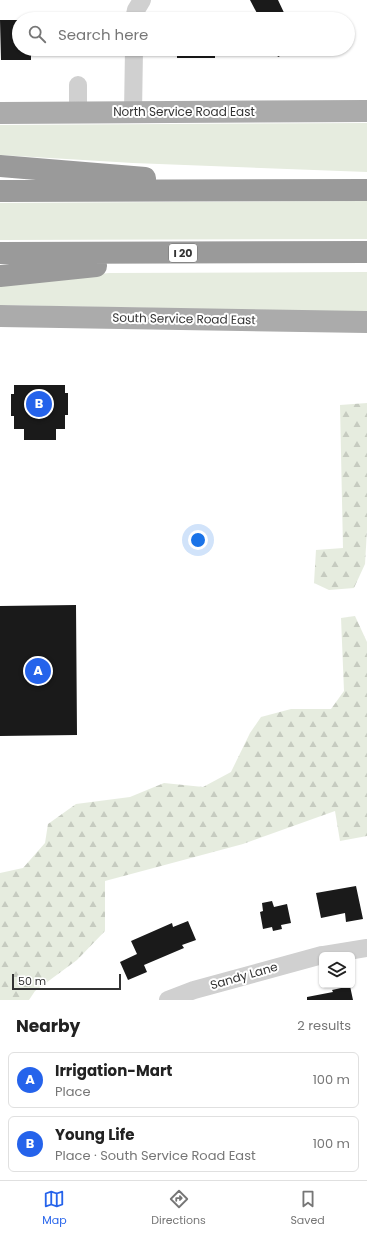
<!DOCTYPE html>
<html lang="en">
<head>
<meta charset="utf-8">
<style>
	:root { --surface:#fff; --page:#f2f2f2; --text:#222; --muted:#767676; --line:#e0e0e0; --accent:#2563eb }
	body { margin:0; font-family:Poppins,sans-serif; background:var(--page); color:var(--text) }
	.controls { position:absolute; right:12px; bottom:12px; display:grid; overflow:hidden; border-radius:6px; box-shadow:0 1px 3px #0004 }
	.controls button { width:36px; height:36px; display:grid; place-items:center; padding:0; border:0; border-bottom:1px solid var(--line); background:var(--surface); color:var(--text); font:20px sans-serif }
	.scale { position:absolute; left:12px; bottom:10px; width:109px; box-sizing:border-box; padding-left:4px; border:2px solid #333; border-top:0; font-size:11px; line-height:14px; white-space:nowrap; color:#333; -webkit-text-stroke:3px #fff; paint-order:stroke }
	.you { position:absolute; left:198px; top:540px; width:14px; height:14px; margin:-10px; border:3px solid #fff; border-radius:50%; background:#1a73e8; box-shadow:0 0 0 6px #1a73e833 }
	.badge { display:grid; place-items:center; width:26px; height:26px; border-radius:50%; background:var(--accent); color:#fff; font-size:13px; font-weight:700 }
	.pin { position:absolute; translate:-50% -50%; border:2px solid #fff; box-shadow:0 1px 4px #0006 }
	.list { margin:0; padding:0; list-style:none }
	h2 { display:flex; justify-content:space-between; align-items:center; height:52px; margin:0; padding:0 16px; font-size:17px }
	h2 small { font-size:13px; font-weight:400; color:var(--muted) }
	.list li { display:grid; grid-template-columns:26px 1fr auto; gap:12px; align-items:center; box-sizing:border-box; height:56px; margin:0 8px 8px; padding:0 8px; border:1px solid var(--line); border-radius:6px }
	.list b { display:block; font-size:15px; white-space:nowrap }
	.list p { margin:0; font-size:13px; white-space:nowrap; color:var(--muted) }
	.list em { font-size:13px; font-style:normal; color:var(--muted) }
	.icon { flex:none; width:22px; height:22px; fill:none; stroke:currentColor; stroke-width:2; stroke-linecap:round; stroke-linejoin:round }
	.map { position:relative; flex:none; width:367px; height:1000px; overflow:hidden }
	.search { position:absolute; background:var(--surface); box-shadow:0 1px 3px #0004; left:12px; right:12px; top:12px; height:44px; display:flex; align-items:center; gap:10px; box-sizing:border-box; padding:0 14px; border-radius:22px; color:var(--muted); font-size:15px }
	.sheet { height:180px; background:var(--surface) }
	nav { display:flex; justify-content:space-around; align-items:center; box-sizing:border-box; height:56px; border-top:1px solid var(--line); background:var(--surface); font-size:11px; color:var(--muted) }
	nav a { display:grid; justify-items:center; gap:2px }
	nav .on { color:var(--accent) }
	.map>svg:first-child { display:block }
	.green { fill:#e6ecdf }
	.forest { fill:url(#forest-firs) }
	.building { fill:#1a1a1a }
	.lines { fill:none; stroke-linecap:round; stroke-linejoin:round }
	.minor { stroke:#d0d0d0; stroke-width:18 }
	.major { stroke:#ababab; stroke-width:22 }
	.highway { stroke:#9a9a9a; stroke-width:22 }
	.labels { text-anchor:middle; stroke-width:4; stroke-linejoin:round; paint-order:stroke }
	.shield { fill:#fff; stroke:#707070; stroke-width:1 }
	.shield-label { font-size:11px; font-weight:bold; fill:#333 }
	.street-label { font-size:12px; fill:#333; stroke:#fff }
</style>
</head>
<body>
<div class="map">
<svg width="367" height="1000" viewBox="0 0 367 1000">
	<defs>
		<pattern id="forest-firs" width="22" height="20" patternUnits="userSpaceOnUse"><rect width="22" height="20" fill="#e6ecdf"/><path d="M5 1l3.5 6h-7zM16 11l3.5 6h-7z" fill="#c6cbc0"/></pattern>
	</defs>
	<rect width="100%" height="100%" fill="#fff"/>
	<path class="green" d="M 367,123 L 367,172 L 133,163 L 0,155 L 0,125 Z
		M 367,201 L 367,239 L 0,240 L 0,203 Z
		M 367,272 L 367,312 L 0,305 L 0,285 L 109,273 Z"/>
	<path class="forest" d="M 367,403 L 367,530 L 365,564 L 354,588 L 329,590 L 314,583 L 316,550 L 343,548 L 340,405 Z
		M 355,616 L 367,642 L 367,836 L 340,841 L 335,811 L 243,844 L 105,881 L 105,931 L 77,960 L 35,991 L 29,1000 L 0,1000 L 0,873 L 23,868 L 45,843 L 48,824 L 76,804 L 130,797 L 164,783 L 203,787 L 231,772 L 250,733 L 261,717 L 291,709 L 331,709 L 344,691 L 341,618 Z"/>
	<path class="building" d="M 250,0 L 278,0 L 287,19 L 260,19 Z
		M 0,20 L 19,20 L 19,49 L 50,49 L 50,55 L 31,55 L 31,60 L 1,60 Z
		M 177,49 L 215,49 L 215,58 L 177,58 Z
		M 274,49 L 294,49 L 278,57 Z
		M 14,385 L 65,385 L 65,393 L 68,393 L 68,415 L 65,415 L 65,429 L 56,429 L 56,440 L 24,440 L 24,429 L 14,429 L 14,416 L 11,416 L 11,394 L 14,394 Z
		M 76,605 L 77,735 L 0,736 L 0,606 Z
		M 356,886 L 363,919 L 346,922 L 345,913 L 321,918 L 316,893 Z
		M 272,901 L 274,907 L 287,904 L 291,923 L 281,925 L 282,929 L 273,931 L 272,927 L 263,929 L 260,912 L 263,911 L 262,903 Z
		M 188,921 L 196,940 L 182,945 L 184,948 L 144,965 L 147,972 L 128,980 L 120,962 L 137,954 L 131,941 L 172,923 L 173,927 Z
		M 350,986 L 353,1000 L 307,1000 L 307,997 L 333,992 L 332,990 Z"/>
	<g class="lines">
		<path class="minor" d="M 134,19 L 136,10 L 142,0
			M 78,113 L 78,85
			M 133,113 L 134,49
			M 324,955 L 367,948
			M 168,1000 L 194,990 L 322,955"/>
		<path class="major" d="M 0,113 L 367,111
			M 0,316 L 367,322"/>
		<path class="highway" d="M 0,166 L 145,178
			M 0,191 L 367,190
			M 0,253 L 367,252
			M 0,276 L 96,266"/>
	</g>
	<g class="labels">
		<rect class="shield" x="169" y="244" width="28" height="18" rx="3"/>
		<g class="shield-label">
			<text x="183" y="257">I 20</text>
		</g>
		<g class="street-label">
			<text x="184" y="116">North Service Road East</text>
			<text transform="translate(184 319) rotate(1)" y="4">South Service Road East</text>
			<text transform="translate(244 976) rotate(-16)" y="4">Sandy Lane</text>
		</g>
	</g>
</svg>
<div class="controls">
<button><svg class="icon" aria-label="layers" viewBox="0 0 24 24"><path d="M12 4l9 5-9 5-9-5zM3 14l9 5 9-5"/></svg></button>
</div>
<div class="scale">50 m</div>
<div class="you"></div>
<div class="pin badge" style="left:38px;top:671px">A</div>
<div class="pin badge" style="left:39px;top:404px">B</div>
<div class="search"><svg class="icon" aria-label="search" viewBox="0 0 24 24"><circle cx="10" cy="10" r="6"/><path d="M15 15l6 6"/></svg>Search here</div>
</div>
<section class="sheet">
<h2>Nearby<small>2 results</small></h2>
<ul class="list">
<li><span class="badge">A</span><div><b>Irrigation-Mart</b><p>Place</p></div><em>100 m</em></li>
<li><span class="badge">B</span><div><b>Young Life</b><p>Place · South Service Road East</p></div><em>100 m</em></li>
</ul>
</section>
<nav>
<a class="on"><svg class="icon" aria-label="map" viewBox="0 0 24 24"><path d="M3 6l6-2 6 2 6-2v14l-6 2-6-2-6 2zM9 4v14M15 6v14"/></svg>Map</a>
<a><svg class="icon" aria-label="directions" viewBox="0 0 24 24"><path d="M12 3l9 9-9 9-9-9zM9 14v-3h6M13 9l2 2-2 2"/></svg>Directions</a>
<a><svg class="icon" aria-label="saved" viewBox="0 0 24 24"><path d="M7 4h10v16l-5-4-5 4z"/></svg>Saved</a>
</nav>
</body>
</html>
